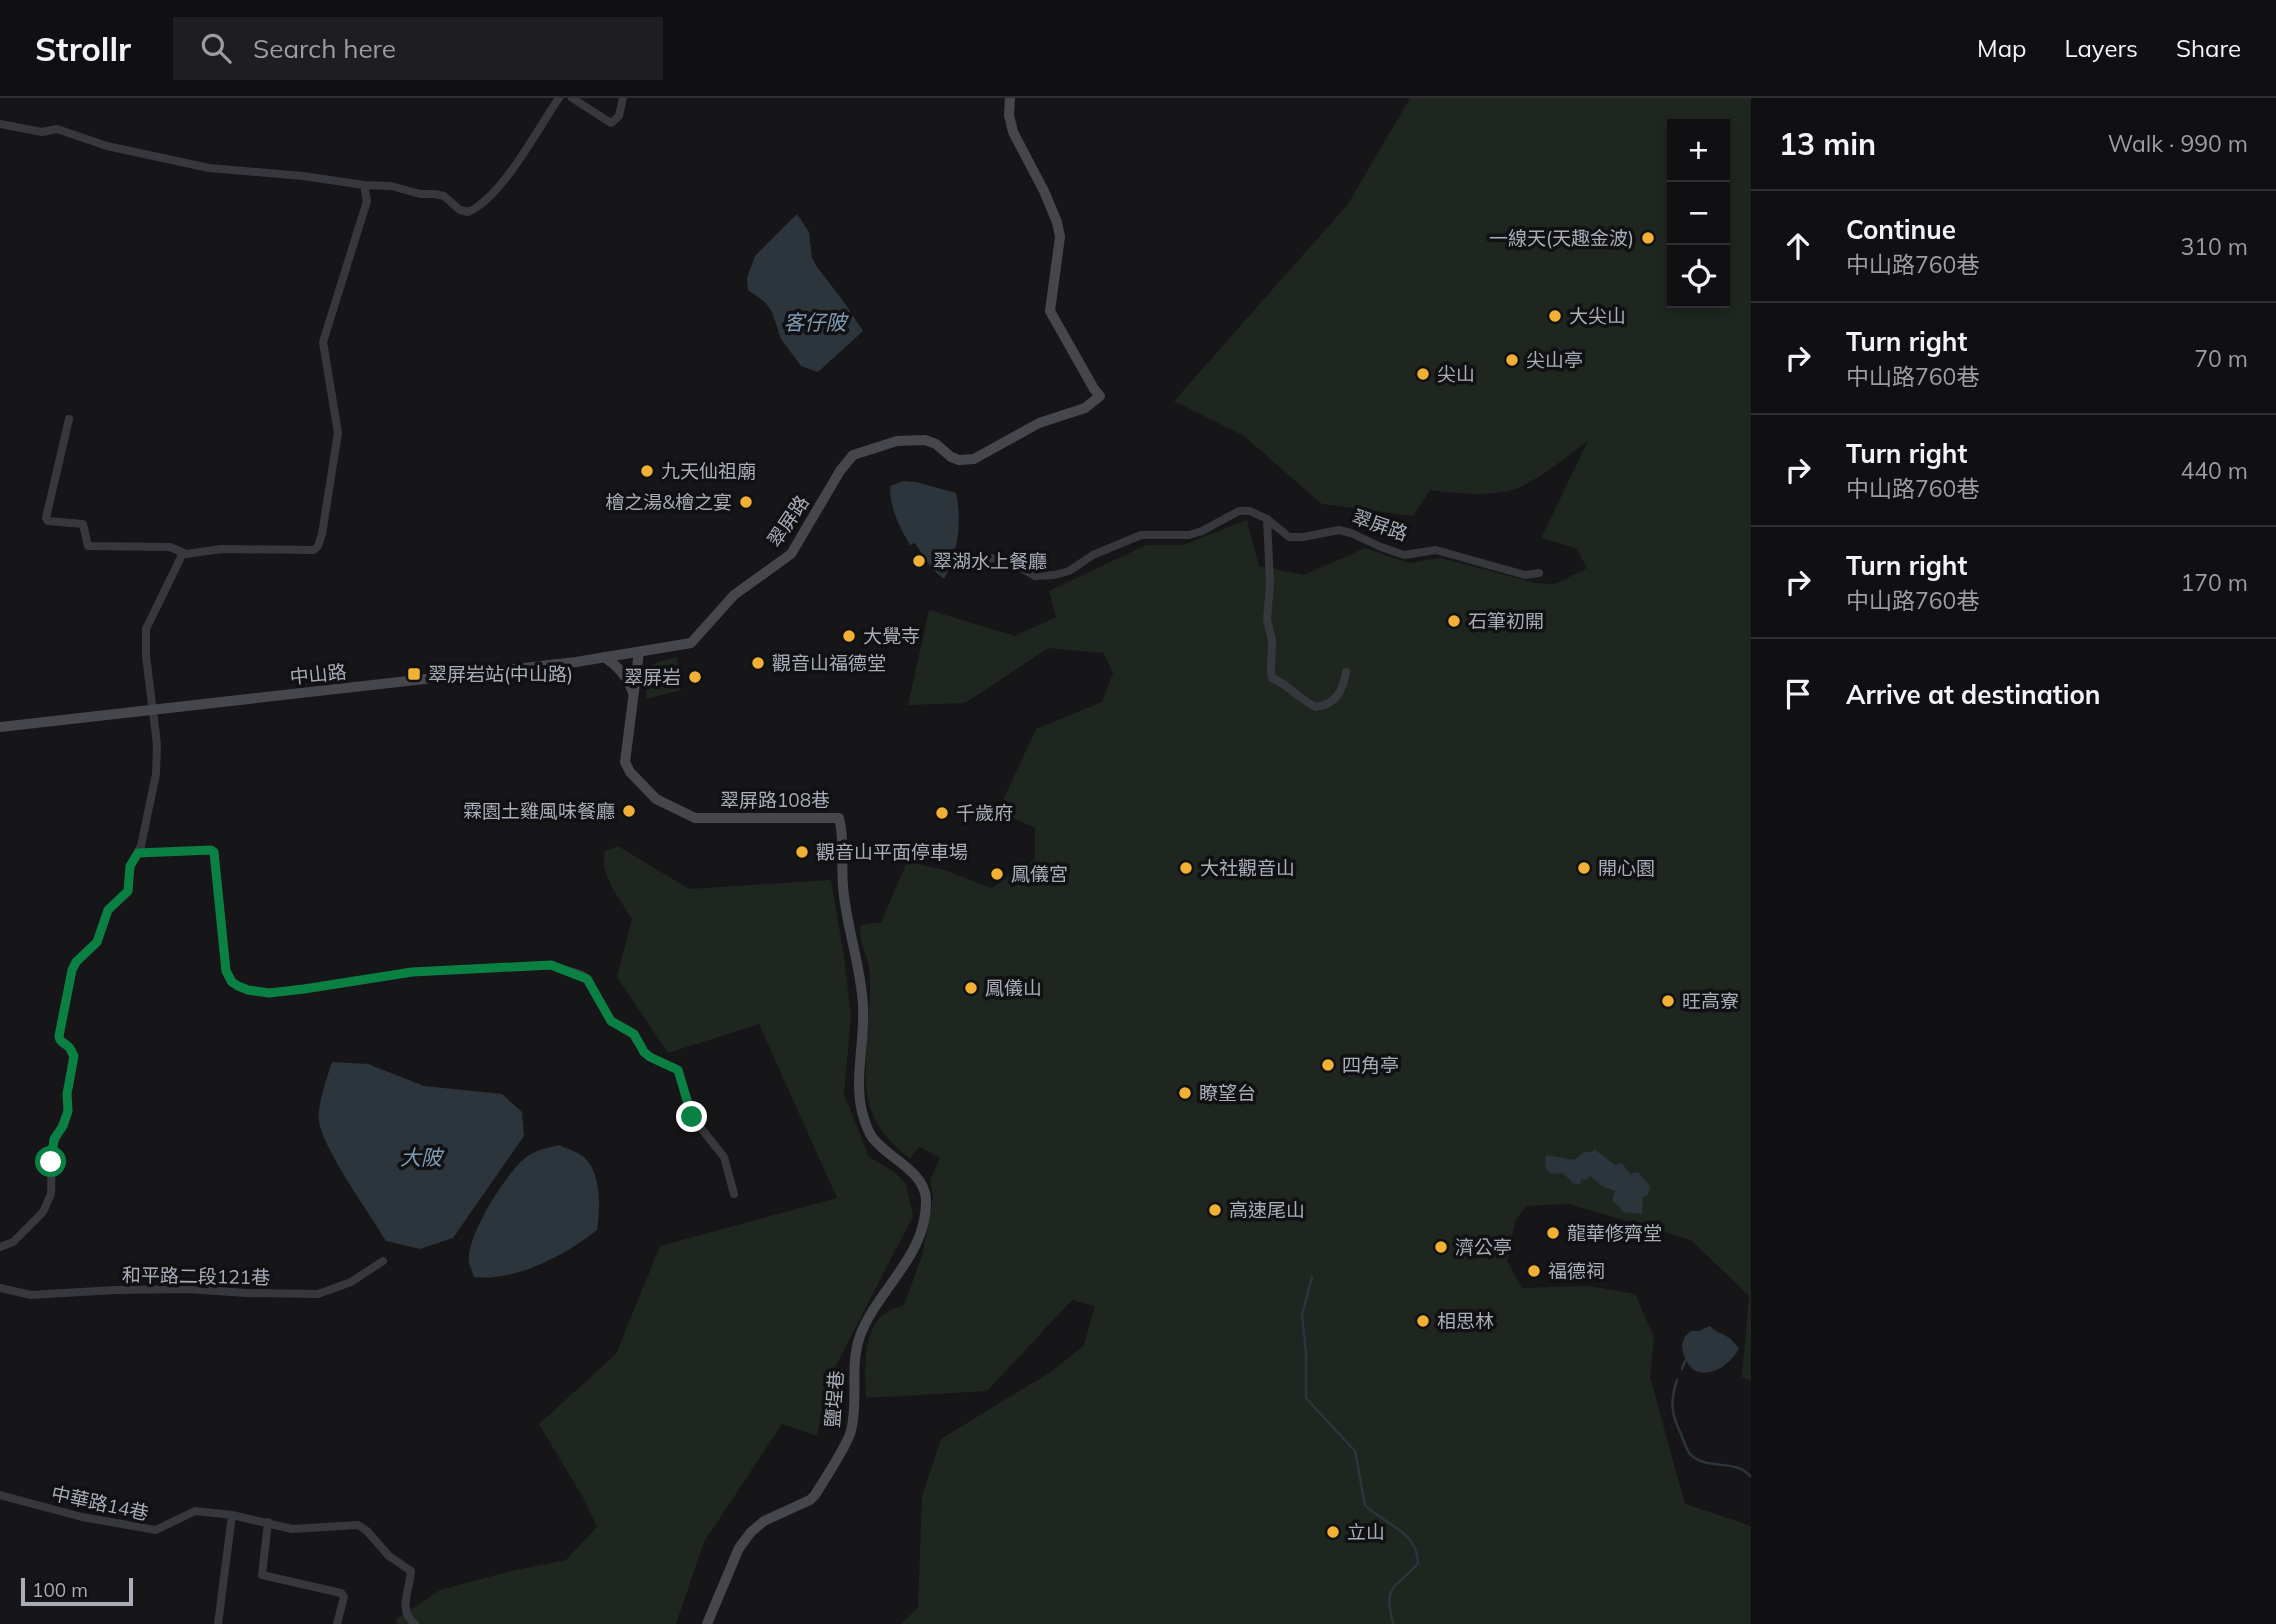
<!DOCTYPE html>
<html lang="en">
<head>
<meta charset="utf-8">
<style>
	:root { --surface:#101012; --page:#1e1e20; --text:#f1f3f6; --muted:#9c9d9f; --line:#303032 }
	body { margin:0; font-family:Mulish,"Noto Sans TC",sans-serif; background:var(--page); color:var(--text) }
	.controls { position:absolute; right:21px; top:21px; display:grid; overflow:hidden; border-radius:0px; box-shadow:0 4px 10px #0003 }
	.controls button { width:63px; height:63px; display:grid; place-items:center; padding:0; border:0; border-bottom:2px solid var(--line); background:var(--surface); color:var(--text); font:35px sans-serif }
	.scale { position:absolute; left:21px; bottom:18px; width:112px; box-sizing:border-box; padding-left:7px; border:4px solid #a8adb8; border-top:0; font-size:19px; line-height:24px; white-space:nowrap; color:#a8adb8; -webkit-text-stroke:5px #111113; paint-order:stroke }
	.stop { position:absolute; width:21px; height:21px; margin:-16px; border:5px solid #0b8043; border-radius:50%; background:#fff }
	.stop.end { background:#0b8043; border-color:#fff; box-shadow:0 2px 7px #0008 }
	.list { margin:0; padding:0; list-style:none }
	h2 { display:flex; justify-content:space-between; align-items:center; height:91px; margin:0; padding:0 28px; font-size:30px }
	h2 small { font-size:23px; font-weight:400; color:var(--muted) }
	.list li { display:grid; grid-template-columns:46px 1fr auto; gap:21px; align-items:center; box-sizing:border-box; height:112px; padding:0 28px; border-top:2px solid var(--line) }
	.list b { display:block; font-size:26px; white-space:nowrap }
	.list p { margin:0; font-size:23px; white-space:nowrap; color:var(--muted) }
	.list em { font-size:23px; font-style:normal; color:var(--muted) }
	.icon { flex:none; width:38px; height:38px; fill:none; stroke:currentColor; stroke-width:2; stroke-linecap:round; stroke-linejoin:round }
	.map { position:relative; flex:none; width:1751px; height:1526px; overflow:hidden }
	header { display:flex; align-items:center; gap:42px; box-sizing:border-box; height:98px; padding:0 35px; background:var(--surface); border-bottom:2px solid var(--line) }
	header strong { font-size:33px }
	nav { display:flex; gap:38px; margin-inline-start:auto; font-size:24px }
	.search { width:490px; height:63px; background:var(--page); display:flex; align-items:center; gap:18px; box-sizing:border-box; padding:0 24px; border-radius:0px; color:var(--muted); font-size:26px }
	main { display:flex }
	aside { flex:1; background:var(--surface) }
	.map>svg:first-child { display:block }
	.green { fill:#1e261f; fill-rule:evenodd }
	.water { fill:#2c353c }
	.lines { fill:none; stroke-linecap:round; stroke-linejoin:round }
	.stream { stroke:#2c353c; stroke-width:2.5 }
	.street { stroke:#37383d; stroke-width:8 }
	.secondary { stroke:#45474d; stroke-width:10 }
	.route { stroke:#0b8043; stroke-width:9 }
	.poi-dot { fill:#f2b134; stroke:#111113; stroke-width:2.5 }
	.labels { text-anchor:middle; stroke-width:7; stroke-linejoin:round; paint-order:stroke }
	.poi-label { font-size:19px; fill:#a8adb8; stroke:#111113; text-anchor:start }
	.street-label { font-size:19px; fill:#a8adb8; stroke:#111113 }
	.water-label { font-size:21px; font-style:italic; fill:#7f9bb3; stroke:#111113 }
</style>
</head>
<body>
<header>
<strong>Strollr</strong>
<div class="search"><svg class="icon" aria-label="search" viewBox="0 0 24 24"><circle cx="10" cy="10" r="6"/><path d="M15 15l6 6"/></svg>Search here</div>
<nav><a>Map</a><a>Layers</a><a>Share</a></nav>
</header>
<main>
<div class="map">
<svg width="1751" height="1526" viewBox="0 0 1751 1526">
	<rect width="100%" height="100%" fill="#161618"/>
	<path class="green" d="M 1410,0 L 1751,0 L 1751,1283 L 1742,1279 L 1749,1198 L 1691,1142 L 1569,1106 L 1526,1108 L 1515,1123 L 1507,1163 L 1522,1190 L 1589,1188 L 1635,1196 L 1654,1239 L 1650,1279 L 1685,1406 L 1751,1428 L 1751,1526 L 901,1526 L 918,1510 L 922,1398 L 941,1341 L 1052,1273 L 1084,1247 L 1095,1208 L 1072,1202 L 987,1293 L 866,1300 C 865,1275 862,1233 884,1216 C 889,1212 898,1209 904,1207 L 922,1158 L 933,1100 L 930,1082 L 940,1060 L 919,1049 L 910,1061 C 894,1048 880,1034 872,1015 C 857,978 874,911 869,869 C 867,854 857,842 861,827 L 881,824 L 907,764 L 941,771 L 992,790 L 1035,761 L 1035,730 L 998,713 L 1036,631 L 1102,604 L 1113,575 L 1103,555 L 1048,550 L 965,605 L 908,607 L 929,512 L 1015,538 L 1056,519 L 1049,493 L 1146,447 L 1183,447 L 1247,422 L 1259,468 L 1304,477 L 1365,450 L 1409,465 L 1441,460 L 1535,485 L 1555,486 L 1587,470 L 1576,450 L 1541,440 L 1588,343 C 1565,359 1530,391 1502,394 C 1478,398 1454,395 1430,392 L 1413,418 L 1322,406 L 1244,338 L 1174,303 L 1348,106 ZM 1672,26 L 1725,26 L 1725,205 L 1672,205 Z
		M 677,559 L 681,592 L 646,601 C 646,566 642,568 677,559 Z
		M 618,748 L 689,791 L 831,782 L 844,858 L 851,919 L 844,996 L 869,1059 L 893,1073 L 906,1086 L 913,1118 L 827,1285 L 817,1338 L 782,1326 L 704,1444 L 676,1526 L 397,1526 L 395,1522 L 440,1492 L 511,1473 L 566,1462 L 597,1429 L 584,1401 L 539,1326 L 616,1256 L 660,1148 L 837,1100 L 759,926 L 668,955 L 617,879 L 632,821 C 621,802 598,776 605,753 Z"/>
	<path class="water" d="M 797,116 L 809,134 L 812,160 L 817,169 L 844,204 L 863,233 L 818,274 L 801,268 L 781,241 L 772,214 L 765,204 L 748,192 L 747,180 L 755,158 Z
		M 903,383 L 916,384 L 956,395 C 962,421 958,457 944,481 L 932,471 L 915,445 L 910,447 C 899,428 890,411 890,388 Z
		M 332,964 L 368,966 L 424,988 L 502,996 L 522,1014 L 524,1038 L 453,1140 L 420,1151 L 386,1143 C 370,1116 323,1051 319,1023 C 317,1007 327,980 332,964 Z
		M 559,1047 C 567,1051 579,1054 585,1060 C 602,1078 600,1109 597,1132 C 566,1157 515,1184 474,1179 C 473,1175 470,1169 469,1164 C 466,1139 505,1077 524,1061 C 534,1052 547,1050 559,1047 Z
		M 1594,1051 L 1615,1067 L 1622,1065 L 1630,1076 L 1638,1074 L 1650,1088 L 1648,1097 L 1643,1099 L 1642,1116 L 1623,1114 L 1619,1108 L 1612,1103 L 1615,1093 L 1602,1088 L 1590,1078 L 1586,1082 L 1581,1081 L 1580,1086 L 1575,1087 L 1563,1075 C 1548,1078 1543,1072 1546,1057 L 1574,1062 L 1584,1054 L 1592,1054 Z
		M 1710,1228 C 1716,1235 1721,1235 1728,1239 C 1733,1242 1735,1247 1739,1250 C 1729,1272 1693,1289 1684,1257 C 1682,1252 1681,1246 1684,1241 C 1685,1237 1689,1235 1691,1233 L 1699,1233 Z"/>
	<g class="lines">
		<path class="stream" d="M 1312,1179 L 1302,1217 L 1306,1255 L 1306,1300 L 1355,1353 L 1365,1407 C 1384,1427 1417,1432 1418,1465 C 1394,1494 1383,1484 1393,1526
			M 1682,1271 L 1685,1263
			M 1677,1282 C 1670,1303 1671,1316 1681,1336 C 1683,1341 1686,1351 1690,1356 C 1706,1373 1737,1360 1751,1379"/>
		<path class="street" d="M 572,0 L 611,25 L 619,18 L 623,0
			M 0,26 L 42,34 L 57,31 L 107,48 L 209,70 L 303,78 L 364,87 L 391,88 L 420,96 L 435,96 L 444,98 L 460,112 L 468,114 C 502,100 538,30 559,0
			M 69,321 L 46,420 L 48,423 L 83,426 L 88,448 L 170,449 L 186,456 L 221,451 L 314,452 L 318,448 L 322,436 L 338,335 L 323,244 L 367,103 L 364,87
			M 1267,421 L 1270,485 L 1267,522 L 1272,542 L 1271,573 L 1272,580 C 1289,587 1299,601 1316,609 C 1336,606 1343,593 1346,574
			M 982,459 L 1008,462 L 1035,478 L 1054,477 L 1069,473 L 1093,457 L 1141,437 L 1189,437 L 1202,433 L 1239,413 L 1250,413 L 1267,421 L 1289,439 L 1303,439 L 1339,432 L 1351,435 L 1381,449 L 1404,457 L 1436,452 L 1525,477 L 1539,475
			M 138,755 L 211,752 L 214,754 L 226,873 L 231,884 L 238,888 L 248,892 L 269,895 L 305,891 L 412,874 L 550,867 L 580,876 L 588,881 L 611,923 L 633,937 L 644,954 L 650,959 L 678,972 L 692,1019 L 724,1059 L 734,1096
			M 0,1149 L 13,1144 L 43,1114 L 51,1096 L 52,1050 L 68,1013 L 67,996 L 73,965 L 72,952 L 62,945 L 59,938 L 72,872 L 77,864 L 97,844 L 108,812 L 128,793 L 130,768 L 141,748 L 156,676 L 157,646 L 146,558 L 146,531 L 183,455
			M 0,1190 L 31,1197 L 115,1192 L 187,1191 L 246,1195 L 318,1196 L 351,1184 L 383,1163
			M 0,1397 L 82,1419 L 156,1432 L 195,1413 L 232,1417 L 292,1431 L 358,1427 L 367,1433 L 389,1458 L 411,1473 C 410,1492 397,1512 415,1526
			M 268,1424 L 262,1477 L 341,1495 L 344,1499 L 337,1526
			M 218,1526 L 232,1417"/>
		<path class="secondary" d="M 639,554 L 625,664 L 630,674 L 656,701 L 695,720 L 839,720 C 845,742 841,765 843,788 C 846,829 861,867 863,908 C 865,944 854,979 862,1014 C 864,1021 867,1032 872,1039 C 887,1060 924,1072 926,1101 C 928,1157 878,1190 860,1238 C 849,1269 859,1302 851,1333 C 847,1348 824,1382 815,1397 L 810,1402 L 764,1423 L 751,1434 L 739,1450 L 707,1526
			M 604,559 C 618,568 628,579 633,595
			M 0,629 L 576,564 L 691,545 L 734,497 L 791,456 L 840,373 L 853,357 L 897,343 L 925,342 L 936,346 L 951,359 L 959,362 L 974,361 L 1039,325 L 1085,310 L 1100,298 L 1094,291 L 1050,213 L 1060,139 L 1057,124 L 1044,93 L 1013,34 L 1009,17 L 1010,0"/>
	</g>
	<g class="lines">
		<path class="route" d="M 51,1064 L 54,1041 L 63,1028 L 68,1013 L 67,996 L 74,958 L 69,949 L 60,942 L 59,938 L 72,872 L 76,864 L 97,844 L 108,812 L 128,793 L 130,768 L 138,755 L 211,752 L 214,754 L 226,873 L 232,884 L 238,888 L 248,892 L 269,895 L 304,891 L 412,874 L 551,867 L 587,881 L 611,923 L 634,936 L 644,954 L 650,959 L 678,972 L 692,1019"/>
	</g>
	<g class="poi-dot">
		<circle cx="1648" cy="140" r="7"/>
		<circle cx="1555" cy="218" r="7"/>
		<circle cx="1512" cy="262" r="7"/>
		<circle cx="1423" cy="276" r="7"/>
		<circle cx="647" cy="373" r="7"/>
		<circle cx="746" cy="404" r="7"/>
		<circle cx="919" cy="463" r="7"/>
		<circle cx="1454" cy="523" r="7"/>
		<circle cx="849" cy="538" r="7"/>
		<circle cx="758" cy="565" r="7"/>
		<rect x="407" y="569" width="14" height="14" rx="3.5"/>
		<circle cx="695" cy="579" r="7"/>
		<circle cx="629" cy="713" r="7"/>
		<circle cx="942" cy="715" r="7"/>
		<circle cx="802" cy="754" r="7"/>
		<circle cx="1186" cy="770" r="7"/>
		<circle cx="1584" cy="770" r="7"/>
		<circle cx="997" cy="776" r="7"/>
		<circle cx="971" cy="890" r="7"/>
		<circle cx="1668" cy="903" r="7"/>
		<circle cx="1328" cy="967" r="7"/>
		<circle cx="1185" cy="995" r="7"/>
		<circle cx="1215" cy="1112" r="7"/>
		<circle cx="1553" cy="1135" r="7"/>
		<circle cx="1441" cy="1149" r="7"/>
		<circle cx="1534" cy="1173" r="7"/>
		<circle cx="1423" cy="1223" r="7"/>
		<circle cx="1333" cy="1434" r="7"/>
	</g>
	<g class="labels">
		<g class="poi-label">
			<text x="1634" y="147" text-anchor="end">一線天(天趣金波)</text>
			<text x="1569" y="225">大尖山</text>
			<text x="1526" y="269">尖山亭</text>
			<text x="1437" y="283">尖山</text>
			<text x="661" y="380">九天仙祖廟</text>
			<text x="732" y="411" text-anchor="end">檜之湯&amp;檜之宴</text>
			<text x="933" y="470">翠湖水上餐廳</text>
			<text x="1468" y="530">石筆初開</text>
			<text x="863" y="545">大覺寺</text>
			<text x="772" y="572">觀音山福德堂</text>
			<text x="428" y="583">翠屏岩站(中山路)</text>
			<text x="681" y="586" text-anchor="end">翠屏岩</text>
			<text x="615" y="720" text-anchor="end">霖園土雞風味餐廳</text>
			<text x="956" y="722">千歲府</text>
			<text x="816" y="761">觀音山平面停車場</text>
			<text x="1200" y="777">大社觀音山</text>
			<text x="1598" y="777">開心園</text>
			<text x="1011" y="783">鳳儀宮</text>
			<text x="985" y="897">鳳儀山</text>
			<text x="1682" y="910">旺高寮</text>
			<text x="1342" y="974">四角亭</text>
			<text x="1199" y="1002">瞭望台</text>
			<text x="1229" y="1119">高速尾山</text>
			<text x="1567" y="1142">龍華修齊堂</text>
			<text x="1455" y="1156">濟公亭</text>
			<text x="1548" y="1180">福德祠</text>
			<text x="1437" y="1230">相思林</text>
			<text x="1347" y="1441">立山</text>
		</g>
		<g class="street-label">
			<text transform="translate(788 423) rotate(-56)" y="7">翠屏路</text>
			<text transform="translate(1380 427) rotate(19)" y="7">翠屏路</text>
			<text transform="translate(318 576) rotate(-6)" y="7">中山路</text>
			<text x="775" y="709">翠屏路108巷</text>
			<text transform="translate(196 1178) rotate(1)" y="7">和平路二段121巷</text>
			<text transform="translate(834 1301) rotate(-86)" y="7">鹽埕巷</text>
			<text transform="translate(100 1405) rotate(12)" y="7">中華路14巷</text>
		</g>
		<g class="water-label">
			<text x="815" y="232">客仔陂</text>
			<text x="421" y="1067">大陂</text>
		</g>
	</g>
</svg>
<div class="controls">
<button>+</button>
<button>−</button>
<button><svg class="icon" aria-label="locate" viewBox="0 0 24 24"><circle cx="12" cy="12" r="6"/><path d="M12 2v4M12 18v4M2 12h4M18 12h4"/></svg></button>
</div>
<div class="scale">100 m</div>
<div class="stop" style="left:51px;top:1064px"></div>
<div class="stop end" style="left:692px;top:1019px"></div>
</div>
<aside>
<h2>13 min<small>Walk · 990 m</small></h2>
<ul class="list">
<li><svg class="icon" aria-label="ahead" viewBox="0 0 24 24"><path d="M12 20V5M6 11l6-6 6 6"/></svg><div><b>Continue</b><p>中山路760巷</p></div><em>310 m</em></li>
<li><svg class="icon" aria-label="right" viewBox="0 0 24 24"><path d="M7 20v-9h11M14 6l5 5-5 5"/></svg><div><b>Turn right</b><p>中山路760巷</p></div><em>70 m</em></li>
<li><svg class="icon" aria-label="right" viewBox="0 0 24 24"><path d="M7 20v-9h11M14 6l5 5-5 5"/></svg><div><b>Turn right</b><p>中山路760巷</p></div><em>440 m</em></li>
<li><svg class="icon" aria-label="right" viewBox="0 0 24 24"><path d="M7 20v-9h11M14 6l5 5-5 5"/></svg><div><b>Turn right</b><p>中山路760巷</p></div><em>170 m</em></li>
<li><svg class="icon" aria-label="arrive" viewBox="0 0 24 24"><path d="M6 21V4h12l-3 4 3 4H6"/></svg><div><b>Arrive at destination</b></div></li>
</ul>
</aside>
</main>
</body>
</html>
